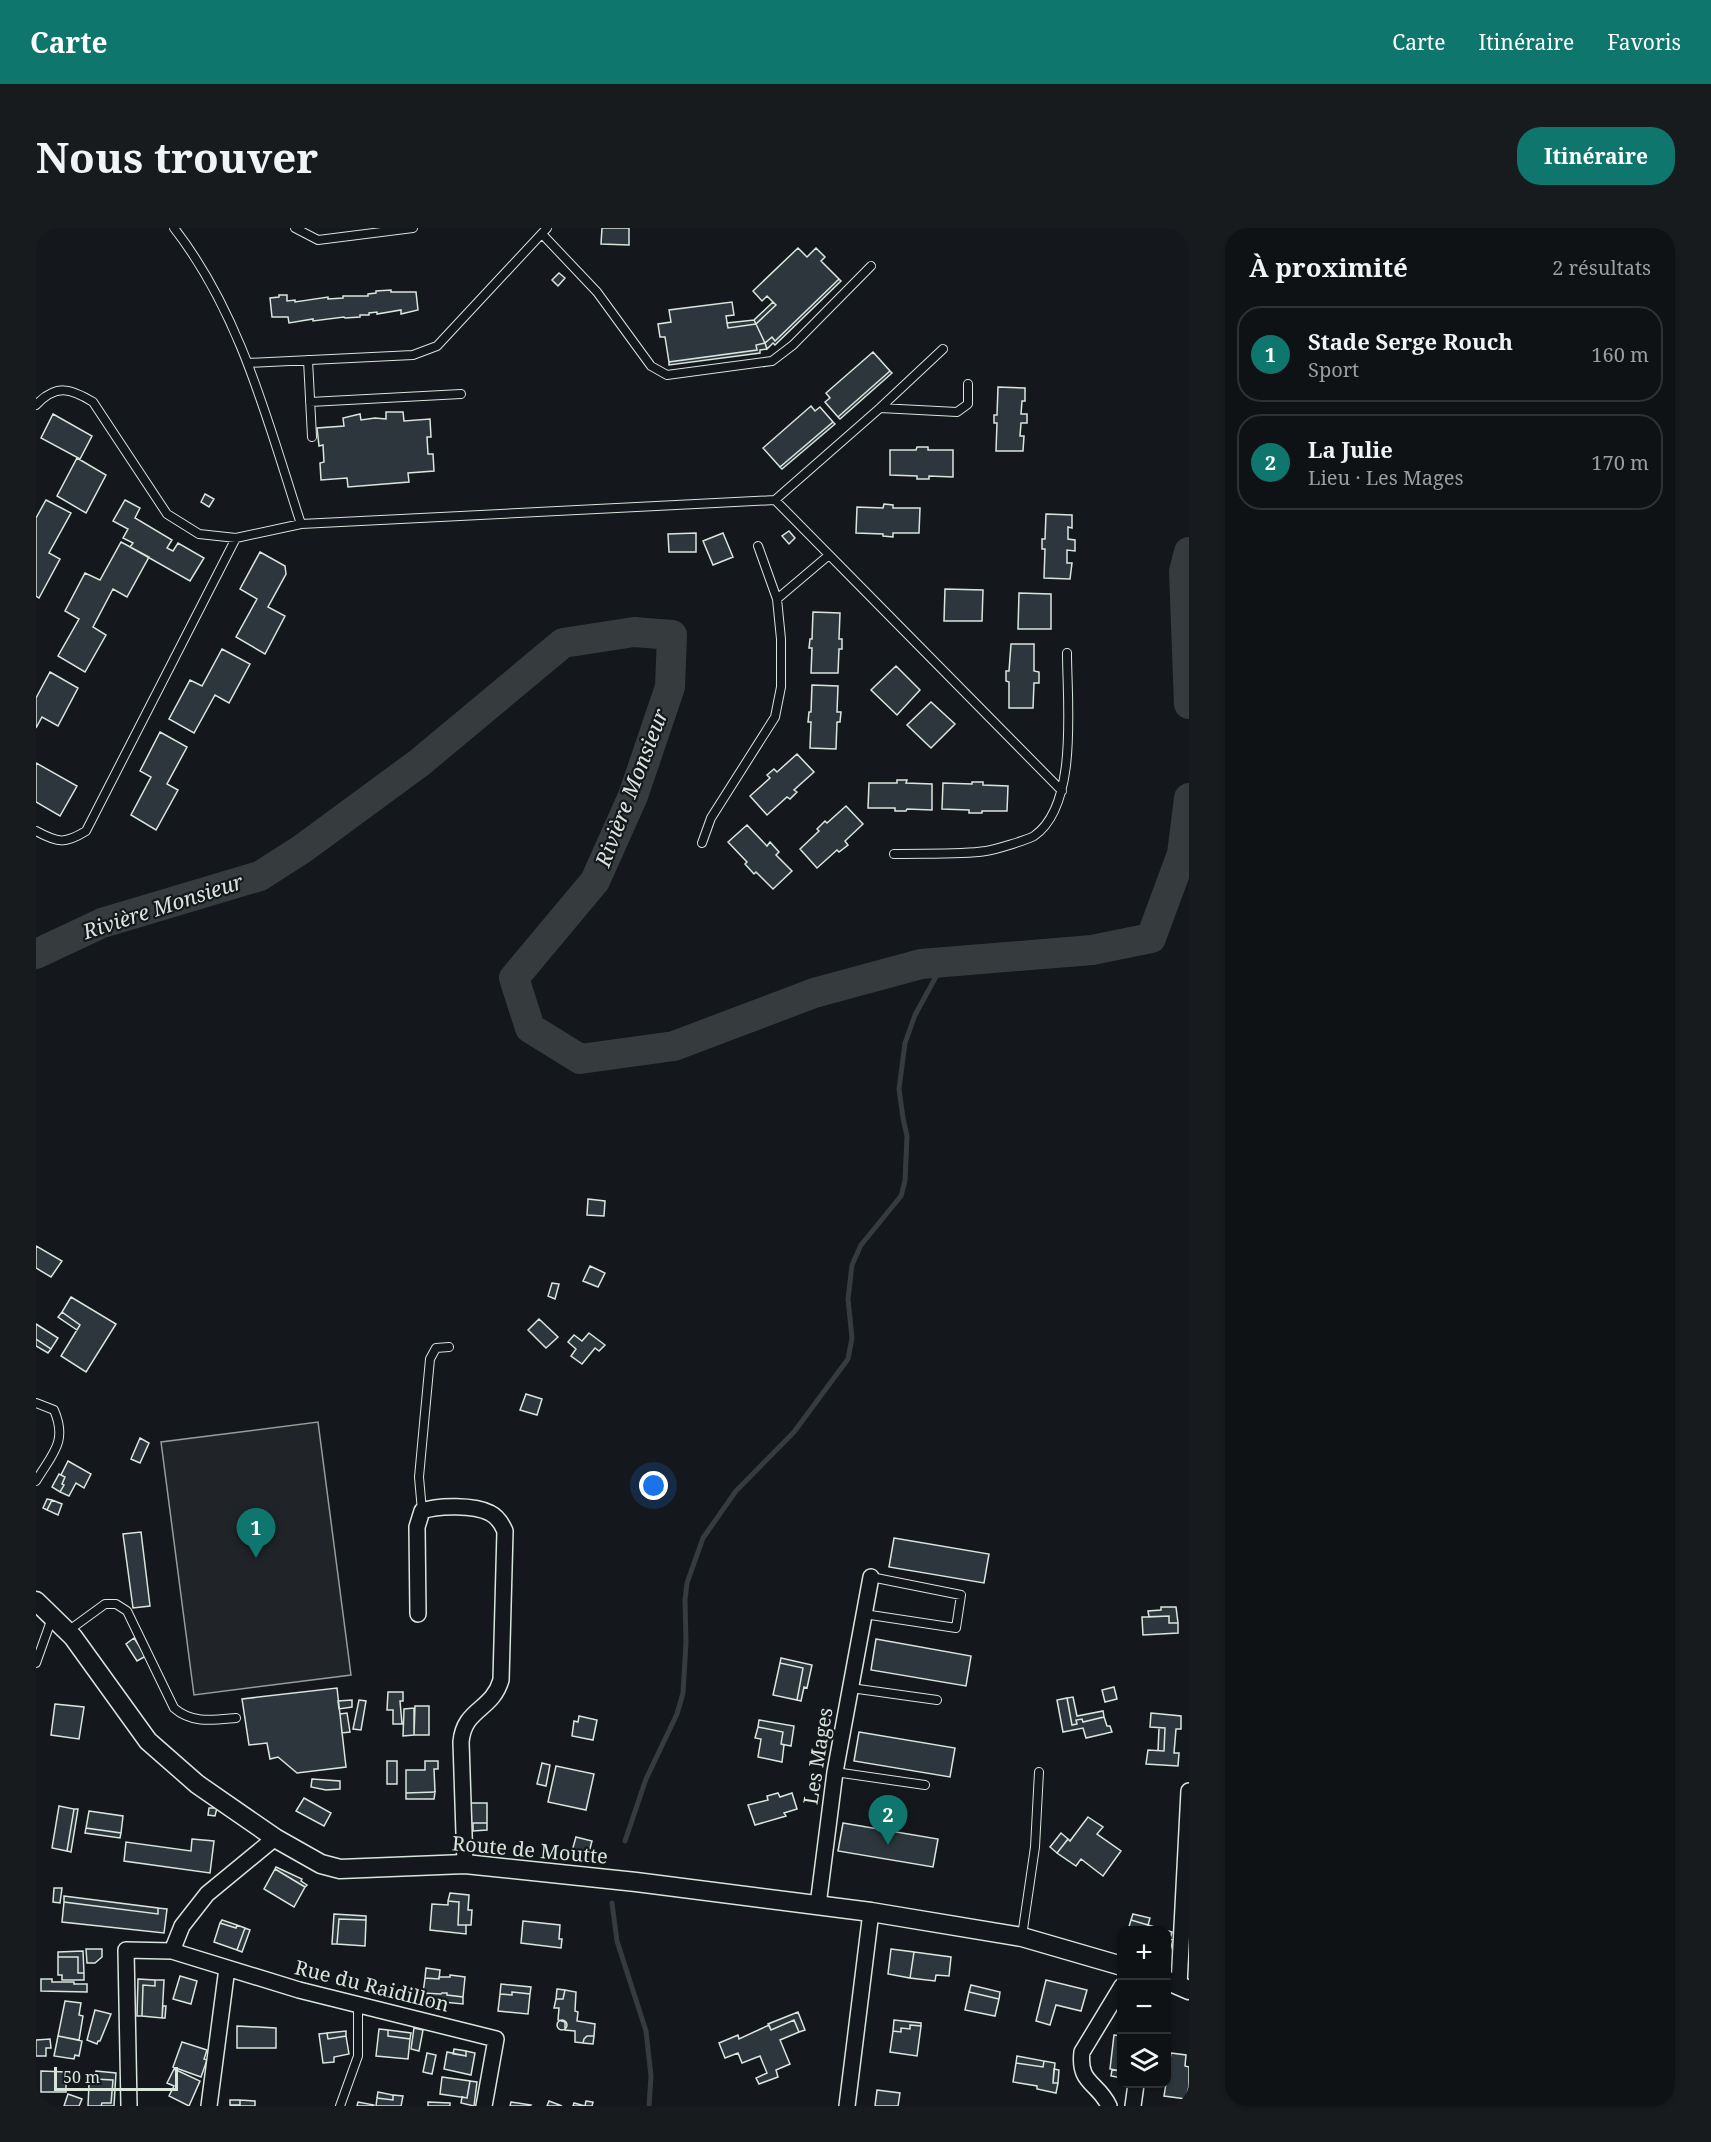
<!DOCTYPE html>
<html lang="fr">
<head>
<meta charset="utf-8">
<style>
	:root { --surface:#0f1215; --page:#181b1e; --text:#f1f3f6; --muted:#9b9ea0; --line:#2f3234; --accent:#0f766e }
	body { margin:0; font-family:"Noto Serif",serif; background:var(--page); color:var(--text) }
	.controls { position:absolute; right:18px; bottom:18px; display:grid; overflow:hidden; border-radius:12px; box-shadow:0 2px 4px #0004 }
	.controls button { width:54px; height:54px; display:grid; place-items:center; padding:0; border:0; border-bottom:2px solid var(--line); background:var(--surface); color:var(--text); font:30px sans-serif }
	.scale { position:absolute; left:18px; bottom:15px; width:124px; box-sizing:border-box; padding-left:6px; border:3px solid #d8e6dc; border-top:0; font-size:16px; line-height:21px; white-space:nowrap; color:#d8e6dc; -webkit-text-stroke:4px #14181c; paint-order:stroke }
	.you { position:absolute; left:618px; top:1258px; width:21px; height:21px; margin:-15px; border:4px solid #fff; border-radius:50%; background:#1a73e8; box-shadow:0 0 0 9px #1a73e833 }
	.badge { display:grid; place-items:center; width:39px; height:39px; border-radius:50%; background:var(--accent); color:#fff; font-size:20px; font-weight:700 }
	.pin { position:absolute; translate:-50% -50px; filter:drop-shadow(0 2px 3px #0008) }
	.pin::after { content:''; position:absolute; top:32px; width:21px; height:18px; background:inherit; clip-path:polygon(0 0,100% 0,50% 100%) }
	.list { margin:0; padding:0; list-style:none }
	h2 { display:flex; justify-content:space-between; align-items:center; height:78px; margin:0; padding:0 24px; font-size:26px }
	h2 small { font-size:20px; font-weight:400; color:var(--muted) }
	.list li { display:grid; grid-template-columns:39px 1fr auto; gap:18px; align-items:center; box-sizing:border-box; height:96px; margin:0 12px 12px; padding:0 12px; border:2px solid var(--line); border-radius:24px }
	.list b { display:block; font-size:22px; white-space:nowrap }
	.list p { margin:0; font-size:20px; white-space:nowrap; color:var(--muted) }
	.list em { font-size:20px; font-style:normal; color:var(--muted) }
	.icon { flex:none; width:33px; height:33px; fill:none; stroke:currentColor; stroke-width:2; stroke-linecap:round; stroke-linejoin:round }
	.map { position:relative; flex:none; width:1153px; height:1878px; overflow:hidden; border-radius:24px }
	header { display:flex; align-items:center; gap:36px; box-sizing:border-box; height:84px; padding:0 30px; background:var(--accent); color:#fff }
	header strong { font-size:28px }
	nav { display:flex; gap:33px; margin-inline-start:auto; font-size:21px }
	.intro { display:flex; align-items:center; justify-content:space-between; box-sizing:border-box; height:144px; padding:0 36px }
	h1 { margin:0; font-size:42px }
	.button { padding:15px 27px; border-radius:24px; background:var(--accent); color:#fff; font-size:21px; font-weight:700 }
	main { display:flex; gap:36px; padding:0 36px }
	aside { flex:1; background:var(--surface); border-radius:24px; box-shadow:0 2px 4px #0004 }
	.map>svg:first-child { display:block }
	.green { fill:#202428; stroke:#939e99; stroke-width:1.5 }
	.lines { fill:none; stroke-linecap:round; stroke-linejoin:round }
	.stream { stroke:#363b3e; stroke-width:5 }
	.river { stroke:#363b3e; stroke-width:30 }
	.building { fill:#2c363c; stroke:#d8e6dc; stroke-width:1.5 }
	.service-casing { stroke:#d8e6dc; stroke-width:10 }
	.minor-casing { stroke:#d8e6dc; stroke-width:18 }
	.tertiary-casing { stroke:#d8e6dc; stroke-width:21 }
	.service { stroke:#14181c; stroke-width:8 }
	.minor { stroke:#14181c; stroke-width:15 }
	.tertiary { stroke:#14181c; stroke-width:18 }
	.labels { text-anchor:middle; stroke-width:4.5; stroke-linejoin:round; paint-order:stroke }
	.street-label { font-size:20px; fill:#d8e6dc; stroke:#14181c }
	.water-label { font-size:21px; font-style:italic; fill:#d8e6dc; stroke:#14181c }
</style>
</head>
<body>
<header>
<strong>Carte</strong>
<nav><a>Carte</a><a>Itinéraire</a><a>Favoris</a></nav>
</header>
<div class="intro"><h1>Nous trouver</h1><a class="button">Itinéraire</a></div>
<main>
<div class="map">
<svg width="1153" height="1878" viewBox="0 0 1153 1878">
	<rect width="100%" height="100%" fill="#14181c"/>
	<path class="green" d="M 282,1194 L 315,1447 L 158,1467 L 125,1214 Z"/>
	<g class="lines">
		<path class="stream" d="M 589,1613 L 610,1551 L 641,1486 L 647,1465 L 650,1415 L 649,1372 L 651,1355 L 667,1310 L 700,1263 L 758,1204 L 812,1131 L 816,1110 L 812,1071 L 816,1037 L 825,1017 L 865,968 L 869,953 L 871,908 L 867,890 L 863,861 L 869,815 L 879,787 L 908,734
			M 576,1675 L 581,1713 L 610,1803 L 615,1848 L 613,1878"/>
		<path class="river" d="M 1153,324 L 1148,343 L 1153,476
			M 0,726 L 66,695 L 224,648 L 266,621 L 383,535 L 527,415 L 598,404 L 636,407 L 634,459 L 597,568 L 559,653 L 478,750 L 494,800 L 544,831 L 638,818 L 778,765 L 885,736 L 1056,722 L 1115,710 L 1146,626 L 1153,570"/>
	</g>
	<path class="building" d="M 566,0 L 593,0 L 593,17 L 565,16 Z
		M 762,20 L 771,29 L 780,20 L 789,29 L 785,33 L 803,51 L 739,113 L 736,109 L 729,115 L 720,96 L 740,77 L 731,68 L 726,73 L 717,63 Z
		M 523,45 L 529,50 L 522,58 L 516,52 Z
		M 803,51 L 805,53 L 739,117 L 737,115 L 731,121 L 729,115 L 736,109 L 739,113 Z
		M 355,62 L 355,64 L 380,64 L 382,82 L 365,86 L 365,82 L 341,86 L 341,84 L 333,85 L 333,87 L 324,87 L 324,89 L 309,90 L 308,89 L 277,93 L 277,91 L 253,95 L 252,89 L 236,89 L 234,70 L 243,69 L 243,67 L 251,67 L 251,73 L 259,72 L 259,74 L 292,69 L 292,71 L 307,70 L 307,68 L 332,68 L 332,66 L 340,65 L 340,63 Z
		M 696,74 L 698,87 L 690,88 L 692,100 L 720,96 L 729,115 L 720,117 L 721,122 L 633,134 L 629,109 L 624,109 L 622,96 L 635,94 L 633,82 Z
		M 737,74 L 740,77 L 720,96 L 718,92 Z
		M 718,92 L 720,96 L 692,100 L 691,95 Z
		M 729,115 L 731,121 L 724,122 L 724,125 L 633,137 L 633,134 L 721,122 L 720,117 Z
		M 837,124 L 854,143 L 802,189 L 789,174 L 794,170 L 790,165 Z
		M 854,143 L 856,145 L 804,191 L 802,189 Z
		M 962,159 L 989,160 L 989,173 L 986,173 L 985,186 L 991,186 L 991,195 L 985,195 L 984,208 L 988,208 L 987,223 L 960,223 L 961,195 L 958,195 L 958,187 L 961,187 Z
		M 775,178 L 779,183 L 784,179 L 797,194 L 744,239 L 727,220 Z
		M 350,184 L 367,184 L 368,193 L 394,191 L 395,209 L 391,209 L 392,226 L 397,226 L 398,243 L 372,245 L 373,254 L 312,259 L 311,250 L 285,252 L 284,235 L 288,234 L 287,217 L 283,218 L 281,200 L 308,198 L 307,190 L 324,186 L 325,192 L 339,190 L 350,191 Z
		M 17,186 L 56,208 L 44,231 L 5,210 Z
		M 797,194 L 799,196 L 746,241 L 744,239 Z
		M 881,219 L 892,219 L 892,222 L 917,222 L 917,249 L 893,248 L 893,251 L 881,251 L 881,248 L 854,247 L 854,222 L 880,222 Z
		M 41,230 L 70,247 L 50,285 L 21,268 Z
		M 169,266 L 178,271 L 173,279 L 165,274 Z
		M 10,272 L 35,285 L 13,325 L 24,331 L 3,370 L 0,368 L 0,290 Z
		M 89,272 L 104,280 L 99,290 L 136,312 L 131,320 L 137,323 L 142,315 L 168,330 L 154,353 L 94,319 L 97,315 L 87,310 L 92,301 L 77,293 Z
		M 848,276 L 857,277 L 857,280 L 884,280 L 883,305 L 857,305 L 857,309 L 847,308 L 847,306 L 820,305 L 821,279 L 847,280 Z
		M 1010,286 L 1036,287 L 1036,300 L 1032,299 L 1032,311 L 1039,312 L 1039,323 L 1031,322 L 1031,335 L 1036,335 L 1034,351 L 1008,350 L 1009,321 L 1006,321 L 1006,311 L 1009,311 Z
		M 753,303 L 759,310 L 753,316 L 746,308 Z
		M 660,305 L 660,324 L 633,324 L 632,306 Z
		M 687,305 L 697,329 L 677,337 L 667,313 Z
		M 85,314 L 113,329 L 91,369 L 77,361 L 57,399 L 70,407 L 49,444 L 22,428 L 43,391 L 29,383 L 49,345 L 64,352 Z
		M 224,324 L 249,338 L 250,346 L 232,379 L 249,388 L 229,426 L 200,409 L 221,371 L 204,361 Z
		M 909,361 L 947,362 L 946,393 L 908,393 Z
		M 983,365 L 1015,366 L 1015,401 L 982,401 Z
		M 777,384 L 804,385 L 803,411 L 806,411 L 806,421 L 803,421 L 802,445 L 775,445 L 776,420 L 773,420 L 774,411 L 776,411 Z
		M 975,416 L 998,416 L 998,443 L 1003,444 L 1003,455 L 998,455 L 997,480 L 973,480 L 973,454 L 970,453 L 970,443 L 973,443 Z
		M 186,421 L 214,436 L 193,475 L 179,467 L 158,505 L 133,491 L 154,452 L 166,458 Z
		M 860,438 L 884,462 L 861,487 L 835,462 Z
		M 14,444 L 42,460 L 22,498 L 6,489 L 0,500 L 0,470 Z
		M 776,457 L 802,458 L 801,484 L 805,484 L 804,494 L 801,494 L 800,521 L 774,520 L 775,494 L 772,494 L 773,484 L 775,484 Z
		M 895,474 L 919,496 L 895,520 L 871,497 Z
		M 124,504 L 151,519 L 131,556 L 142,562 L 120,602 L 95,587 L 115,549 L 104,543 Z
		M 761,526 L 778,544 L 758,562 L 761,564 L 754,571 L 751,569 L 731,587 L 714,568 L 734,550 L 731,547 L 738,541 L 741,544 Z
		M 0,535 L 41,558 L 24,588 L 0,574 Z
		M 861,552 L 871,552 L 870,555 L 896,556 L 896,582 L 871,581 L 870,583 L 859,583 L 859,580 L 832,580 L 833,555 L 861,555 Z
		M 936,554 L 947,554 L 947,557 L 972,558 L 971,583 L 946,583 L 946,585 L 933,585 L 933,582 L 906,581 L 907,555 L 936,556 Z
		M 810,578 L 827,596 L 809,613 L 812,617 L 803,624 L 801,622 L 781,640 L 764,621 L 783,603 L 781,601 L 789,593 L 791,595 Z
		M 711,597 L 731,618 L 734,614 L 743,624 L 740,627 L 756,643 L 737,661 L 720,644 L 718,646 L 709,636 L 711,634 L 692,614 Z
		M 552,971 L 569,973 L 568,988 L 551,987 Z
		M 0,1018 L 26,1033 L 15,1049 L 0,1040 Z
		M 554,1038 L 569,1045 L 562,1059 L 547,1053 Z
		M 516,1055 L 523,1056 L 519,1071 L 512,1068 Z
		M 35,1069 L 80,1096 L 50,1144 L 25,1128 L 44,1097 L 26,1084 Z
		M 26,1084 L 44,1097 L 41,1102 L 22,1089 Z
		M 503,1091 L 522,1109 L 510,1120 L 492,1102 Z
		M 0,1096 L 22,1110 L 15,1121 L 0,1111 Z
		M 553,1105 L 569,1117 L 563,1123 L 559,1120 L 546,1136 L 535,1128 L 540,1121 L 532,1114 L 538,1107 L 546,1113 Z
		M 0,1111 L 15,1121 L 12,1125 L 0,1118 Z
		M 490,1166 L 506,1171 L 501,1187 L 484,1182 Z
		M 104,1210 L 113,1215 L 104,1235 L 95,1231 Z
		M 32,1233 L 55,1246 L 48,1260 L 40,1255 L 33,1268 L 24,1264 L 28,1257 L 26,1256 L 29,1249 L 25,1247 Z
		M 23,1246 L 29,1249 L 26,1256 L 28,1257 L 24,1264 L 16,1259 Z
		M 11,1271 L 16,1272 L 11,1282 L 7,1280 Z
		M 16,1272 L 26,1276 L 22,1287 L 11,1282 Z
		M 105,1304 L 114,1378 L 97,1380 L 87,1306 Z
		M 858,1310 L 953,1326 L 948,1355 L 853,1339 Z
		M 1125,1379 L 1140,1379 L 1142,1395 L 1133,1395 L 1133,1388 L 1113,1389 L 1112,1383 L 1125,1382 Z
		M 1133,1388 L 1133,1395 L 1142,1395 L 1142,1405 L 1107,1407 L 1106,1389 Z
		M 98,1410 L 110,1428 L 101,1433 L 90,1416 Z
		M 840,1411 L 935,1428 L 930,1458 L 835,1442 Z
		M 745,1430 L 776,1437 L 771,1460 L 768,1459 L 765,1473 L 761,1472 L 767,1440 L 744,1435 Z
		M 744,1435 L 767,1440 L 761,1472 L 737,1467 Z
		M 1078,1459 L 1081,1471 L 1069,1474 L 1066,1462 Z
		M 301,1460 L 310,1539 L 261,1545 L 242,1529 L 234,1531 L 231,1515 L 213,1517 L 206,1471 Z
		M 352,1464 L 367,1464 L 367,1473 L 364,1473 L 366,1496 L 357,1496 L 357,1482 L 351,1482 Z
		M 1037,1469 L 1041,1488 L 1067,1483 L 1068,1489 L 1047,1494 L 1046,1491 L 1040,1492 L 1041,1496 L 1036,1497 L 1031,1470 Z
		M 1031,1470 L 1036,1497 L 1041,1496 L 1040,1492 L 1046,1491 L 1047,1494 L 1068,1489 L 1071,1498 L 1074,1498 L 1076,1504 L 1050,1510 L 1047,1500 L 1027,1504 L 1021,1472 Z
		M 316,1472 L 316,1479 L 303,1481 L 302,1473 Z
		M 323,1472 L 330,1473 L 325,1502 L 317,1501 Z
		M 19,1476 L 48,1479 L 43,1511 L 15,1507 Z
		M 379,1478 L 393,1478 L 393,1507 L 378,1507 Z
		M 378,1480 L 378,1507 L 367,1508 L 368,1481 Z
		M 311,1485 L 314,1504 L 306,1505 L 304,1486 Z
		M 1115,1485 L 1145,1488 L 1145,1501 L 1140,1501 L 1138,1525 L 1143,1525 L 1142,1538 L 1110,1536 L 1112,1522 L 1128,1523 L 1129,1500 L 1114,1499 Z
		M 543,1488 L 561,1492 L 557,1512 L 536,1508 L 538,1493 L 542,1494 Z
		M 723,1492 L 758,1498 L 755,1518 L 745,1516 L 747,1504 L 722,1499 Z
		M 722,1499 L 747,1504 L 745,1516 L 748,1517 L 746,1534 L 722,1529 L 725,1511 L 719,1510 Z
		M 1123,1500 L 1129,1500 L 1128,1523 L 1122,1523 Z
		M 823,1504 L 919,1520 L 914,1549 L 818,1533 Z
		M 351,1533 L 361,1533 L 361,1556 L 351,1556 Z
		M 389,1533 L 402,1533 L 402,1541 L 398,1541 L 399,1564 L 370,1565 L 370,1542 L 389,1542 Z
		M 506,1535 L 514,1537 L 510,1558 L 501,1556 Z
		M 520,1538 L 558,1546 L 550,1582 L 512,1574 Z
		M 276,1551 L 304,1553 L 304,1561 L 290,1562 L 275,1559 Z
		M 399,1564 L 398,1571 L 370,1571 L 370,1565 Z
		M 742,1565 L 744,1569 L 756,1565 L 761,1581 L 748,1585 L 750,1588 L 719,1597 L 712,1577 L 732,1572 L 731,1568 Z
		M 268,1570 L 295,1585 L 288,1598 L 260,1583 Z
		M 429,1575 L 451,1575 L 451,1595 L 437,1595 L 437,1603 L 428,1603 Z
		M 23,1578 L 38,1581 L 31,1623 L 16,1620 Z
		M 173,1580 L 181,1580 L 179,1588 L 172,1587 Z
		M 38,1581 L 42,1581 L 35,1624 L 31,1623 Z
		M 53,1583 L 87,1588 L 85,1605 L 50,1600 Z
		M 1052,1589 L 1067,1599 L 1061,1606 L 1085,1623 L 1067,1648 L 1045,1631 L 1040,1638 L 1021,1625 L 1032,1611 L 1034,1613 Z
		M 437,1595 L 451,1595 L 451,1602 L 437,1603 Z
		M 807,1595 L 902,1611 L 897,1639 L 802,1623 Z
		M 50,1600 L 85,1605 L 84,1610 L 49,1605 Z
		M 1025,1605 L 1032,1611 L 1021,1625 L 1014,1619 Z
		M 540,1609 L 556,1613 L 552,1628 L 536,1623 Z
		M 156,1611 L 178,1613 L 174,1645 L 88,1633 L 90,1614 L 155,1623 Z
		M 240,1639 L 266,1651 L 265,1653 L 271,1657 L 269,1659 L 239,1641 Z
		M 239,1641 L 269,1659 L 258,1679 L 228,1661 Z
		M 18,1660 L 26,1660 L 24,1675 L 17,1674 Z
		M 414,1665 L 433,1667 L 432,1682 L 436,1682 L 435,1697 L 422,1697 L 423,1674 L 412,1673 Z
		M 28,1668 L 122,1680 L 122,1686 L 28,1674 Z
		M 412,1673 L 423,1674 L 422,1697 L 430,1697 L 430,1706 L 394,1702 L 396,1676 L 412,1677 Z
		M 28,1674 L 122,1686 L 122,1680 L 131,1681 L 128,1705 L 26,1694 Z
		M 298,1686 L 330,1688 L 330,1692 L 303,1691 L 301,1716 L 296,1716 Z
		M 1097,1686 L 1114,1690 L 1112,1697 L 1095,1692 Z
		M 303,1691 L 330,1692 L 329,1718 L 301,1716 Z
		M 186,1692 L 201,1697 L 200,1700 L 184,1695 Z
		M 1095,1692 L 1112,1697 L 1110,1702 L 1092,1702 Z
		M 487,1693 L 524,1697 L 523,1711 L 526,1711 L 525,1720 L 485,1715 Z
		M 184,1695 L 200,1700 L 201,1697 L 209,1700 L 201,1722 L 178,1714 Z
		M 1112,1697 L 1136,1704 L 1134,1711 L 1130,1710 L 1130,1702 L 1110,1702 Z
		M 209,1700 L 214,1702 L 206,1724 L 201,1722 Z
		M 1130,1710 L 1137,1712 L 1133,1727 L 1130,1726 Z
		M 50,1721 L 66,1721 L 66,1729 L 59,1735 L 51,1735 Z
		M 855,1721 L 878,1724 L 874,1750 L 852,1746 Z
		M 47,1723 L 48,1745 L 42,1745 L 42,1729 L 22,1729 L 22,1724 Z
		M 878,1724 L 915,1729 L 913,1748 L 900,1747 L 899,1753 L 874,1750 Z
		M 22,1729 L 42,1729 L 42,1745 L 48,1745 L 48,1752 L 26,1752 L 26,1747 L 22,1747 Z
		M 390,1740 L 404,1742 L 403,1751 L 389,1750 Z
		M 414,1747 L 429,1749 L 427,1769 L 411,1767 L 411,1765 L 406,1765 L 405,1766 L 387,1765 L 389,1750 L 403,1751 L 403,1749 L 414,1749 Z
		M 144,1748 L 161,1753 L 155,1776 L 137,1771 Z
		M 5,1751 L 16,1751 L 16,1754 L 38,1754 L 38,1756 L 51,1756 L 51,1764 L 5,1763 Z
		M 102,1751 L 119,1752 L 119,1758 L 107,1757 L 106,1788 L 101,1788 Z
		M 119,1752 L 128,1752 L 126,1790 L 106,1788 L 107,1757 L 119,1758 Z
		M 1010,1752 L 1051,1762 L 1045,1783 L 1020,1777 L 1014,1797 L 1000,1793 Z
		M 465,1756 L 495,1759 L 494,1766 L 476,1764 L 476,1767 L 464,1766 Z
		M 935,1757 L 964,1764 L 963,1771 L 933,1764 Z
		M 521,1761 L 529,1762 L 527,1771 L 520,1771 Z
		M 529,1762 L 540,1764 L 539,1783 L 542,1784 L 541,1793 L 559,1796 L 558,1808 L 551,1808 L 548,1811 L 547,1815 L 539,1814 L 539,1803 L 529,1802 L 529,1794 L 522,1792 L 523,1780 L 518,1780 L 520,1771 L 527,1771 Z
		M 476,1764 L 494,1766 L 492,1786 L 462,1783 L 464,1766 L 476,1767 Z
		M 933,1764 L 963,1771 L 959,1788 L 929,1782 Z
		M 387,1765 L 405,1766 L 406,1765 L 411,1765 L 411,1767 L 427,1769 L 427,1776 L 387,1772 Z
		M 29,1773 L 45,1775 L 43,1787 L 47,1788 L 43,1812 L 22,1808 Z
		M 127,1778 L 130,1778 L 129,1790 L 126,1790 Z
		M 59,1782 L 75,1786 L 64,1813 L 62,1813 L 61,1816 L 51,1812 Z
		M 762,1784 L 769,1802 L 763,1804 L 758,1792 L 735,1802 L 732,1796 Z
		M 758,1792 L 763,1804 L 744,1812 L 754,1836 L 740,1842 L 742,1849 L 723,1856 L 720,1850 L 731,1845 L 724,1828 L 706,1835 L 702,1825 L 689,1830 L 683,1815 L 702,1807 L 703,1811 L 733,1797 L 735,1802 Z
		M 858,1792 L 885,1795 L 885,1798 L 874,1797 L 874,1801 L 865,1800 L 865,1804 L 857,1803 Z
		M521 1797a5 5 0 1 1 10 0a5 5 0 1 1-10 0Z
		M 874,1797 L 885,1798 L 881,1828 L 854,1824 L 857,1803 L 865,1804 L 865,1800 L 874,1801 Z
		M 201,1798 L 240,1800 L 240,1820 L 201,1820 Z
		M 378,1800 L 387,1802 L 383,1823 L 375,1821 Z
		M 343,1801 L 352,1802 L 352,1808 L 374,1811 L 372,1831 L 340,1828 Z
		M 352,1802 L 375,1805 L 374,1811 L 352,1808 Z
		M 310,1803 L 310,1808 L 292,1811 L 291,1805 Z
		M 291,1805 L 292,1811 L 310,1808 L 313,1826 L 298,1829 L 298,1834 L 287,1835 L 283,1806 Z
		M 1078,1807 L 1086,1808 L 1086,1843 L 1074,1841 Z
		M 22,1808 L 46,1813 L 43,1828 L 39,1827 L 38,1831 L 18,1828 Z
		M 551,1808 L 558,1808 L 557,1816 L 547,1815 L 548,1811 Z
		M 14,1811 L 15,1820 L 10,1820 L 10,1828 L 0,1828 L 0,1812 Z
		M 146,1814 L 171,1822 L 168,1831 L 171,1832 L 165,1849 L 137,1839 Z
		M 418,1821 L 430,1823 L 430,1828 L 417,1826 Z
		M 430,1823 L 439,1825 L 435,1847 L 408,1841 L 411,1824 L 430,1828 Z
		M 391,1825 L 400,1827 L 396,1846 L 387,1844 Z
		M 1135,1825 L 1150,1827 L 1149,1838 L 1153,1839 L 1153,1858 L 1150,1871 L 1128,1868 Z
		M 981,1828 L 1008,1833 L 1007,1839 L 980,1835 Z
		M 1130,1830 L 1134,1830 L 1131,1850 L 1130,1850 Z
		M 1008,1833 L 1019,1835 L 1017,1855 L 1022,1855 L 1020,1865 L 1001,1861 L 1001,1858 L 977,1854 L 980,1835 L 1007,1839 Z
		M 138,1841 L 164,1853 L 153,1878 L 133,1868 L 138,1858 L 131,1855 Z
		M 1018,1841 L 1023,1842 L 1022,1855 L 1017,1855 Z
		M 1076,1842 L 1086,1843 L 1086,1850 L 1075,1848 Z
		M 5,1843 L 30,1844 L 30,1864 L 5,1864 Z
		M 60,1843 L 80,1845 L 78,1878 L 65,1878 L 66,1875 L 75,1875 L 77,1852 L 59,1851 Z
		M 406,1849 L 434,1853 L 431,1870 L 404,1866 Z
		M 59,1851 L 77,1852 L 75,1875 L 66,1875 L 65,1878 L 52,1878 L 53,1856 L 59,1856 Z
		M 434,1853 L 441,1854 L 438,1878 L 425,1875 L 426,1869 L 431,1870 Z
		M 841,1862 L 864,1865 L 862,1878 L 839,1878 Z
		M 342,1864 L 357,1867 L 357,1872 L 341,1870 Z
		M 32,1866 L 46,1871 L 43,1878 L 28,1878 Z
		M 357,1867 L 367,1868 L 365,1878 L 340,1878 L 341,1870 L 357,1872 Z
		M 194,1872 L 204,1872 L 204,1877 L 194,1877 Z
		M 204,1872 L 219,1873 L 219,1878 L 194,1878 L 204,1877 Z
		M 513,1873 L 526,1878 L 511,1878 Z
		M 550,1873 L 557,1874 L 556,1878 L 537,1878 L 538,1875 L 549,1878 Z
		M 322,1874 L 338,1877 L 338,1878 L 321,1878 Z
		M 392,1874 L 414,1875 L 414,1878 L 392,1878 Z
		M 475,1874 L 495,1877 L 494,1878 L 474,1878 Z"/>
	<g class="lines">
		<g class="service-casing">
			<path id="service" d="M 138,0 C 205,86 232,195 265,296
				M 259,0 L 282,12 L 377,0
				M 506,6 L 561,64 L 615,138 L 631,147 L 736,133 L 757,117 L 835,38
				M 272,132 L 276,209
				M 212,135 L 377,127 L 401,118 L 511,0
				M 274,174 L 425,166
				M 0,177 C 20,156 34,160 57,174 L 131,286 L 163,306 L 200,310 L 265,296 L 739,272 L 844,180 L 907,121
				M 844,180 L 921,184 L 932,176 L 932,156
				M 739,272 L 1026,563
				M 741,371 L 793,327
				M 0,603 C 22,615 29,616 50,603 L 200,310
				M 666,615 L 675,590 L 739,489 L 745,459 L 745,411 L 741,371 L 722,318
				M 858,626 C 887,625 922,627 950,623 C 958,622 991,612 998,608 C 1043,577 1031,474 1031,425
				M 0,1175 L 18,1182 C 32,1214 16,1226 0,1253
				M 386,1283 L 383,1249 L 394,1131 L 400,1120 L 413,1119
				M 828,1386 L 920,1400 L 925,1367 L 835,1349
				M 32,1403 L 69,1376 L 80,1376 L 91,1383 L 138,1480 C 156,1496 178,1492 200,1490
				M 0,1435 L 16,1390
				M 815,1460 L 901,1472
				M 799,1544 L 889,1557
				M 986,1708 L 999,1619 L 1003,1544
				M 304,1878 L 322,1828 L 322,1777"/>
		</g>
		<g class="minor-casing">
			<path id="minor" d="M 382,1386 L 381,1299 L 386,1283 C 402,1277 439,1277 454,1285 C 462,1289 466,1296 469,1303 L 465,1452 C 456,1483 428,1480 425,1514 L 429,1636
				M 782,1677 L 799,1544 L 835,1349
				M 136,1723 L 263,1762 L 460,1811 L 448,1878
				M 1143,1757 L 1153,1563
				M 93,1878 L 90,1722 L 136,1723 L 146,1698 L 171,1666 L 239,1610
				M 173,1878 L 191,1740
				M 811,1878 L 835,1684
				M 1073,1878 C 1062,1854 1042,1856 1046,1824 L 1086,1758
				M 1097,1878 L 1100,1856"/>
		</g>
		<g class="tertiary-casing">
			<path id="tertiary" d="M 0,1373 L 37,1409 L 112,1513 L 161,1556 L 239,1610 L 285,1636 L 304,1641 L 429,1636 L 600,1654 L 835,1684 L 986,1709 L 1086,1738
				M 1130,1752 L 1153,1762"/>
		</g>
		<use href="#service" class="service"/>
		<use href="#minor" class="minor"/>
		<use href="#tertiary" class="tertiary"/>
	</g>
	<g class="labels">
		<g class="street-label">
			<text transform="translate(782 1528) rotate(-81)" y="7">Les Mages</text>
			<text transform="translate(494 1622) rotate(5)" y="7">Route de Moutte</text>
			<text transform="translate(336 1758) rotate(14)" y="7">Rue du Raidillon</text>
		</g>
		<g class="water-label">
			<text transform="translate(596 560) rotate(-69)" y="7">Rivière Monsieur</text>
			<text transform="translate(127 679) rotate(-18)" y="7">Rivière Monsieur</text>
		</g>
	</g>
</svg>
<div class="controls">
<button>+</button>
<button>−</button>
<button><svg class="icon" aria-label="layers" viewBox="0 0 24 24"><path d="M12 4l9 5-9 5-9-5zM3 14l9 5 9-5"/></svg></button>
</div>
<div class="scale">50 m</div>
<div class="you"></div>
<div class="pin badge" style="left:220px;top:1330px">1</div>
<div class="pin badge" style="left:852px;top:1617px">2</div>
</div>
<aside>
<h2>À proximité<small>2 résultats</small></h2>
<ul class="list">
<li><span class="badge">1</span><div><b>Stade Serge Rouch</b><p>Sport</p></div><em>160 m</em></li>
<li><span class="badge">2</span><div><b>La Julie</b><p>Lieu · Les Mages</p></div><em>170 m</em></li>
</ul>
</aside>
</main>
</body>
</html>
